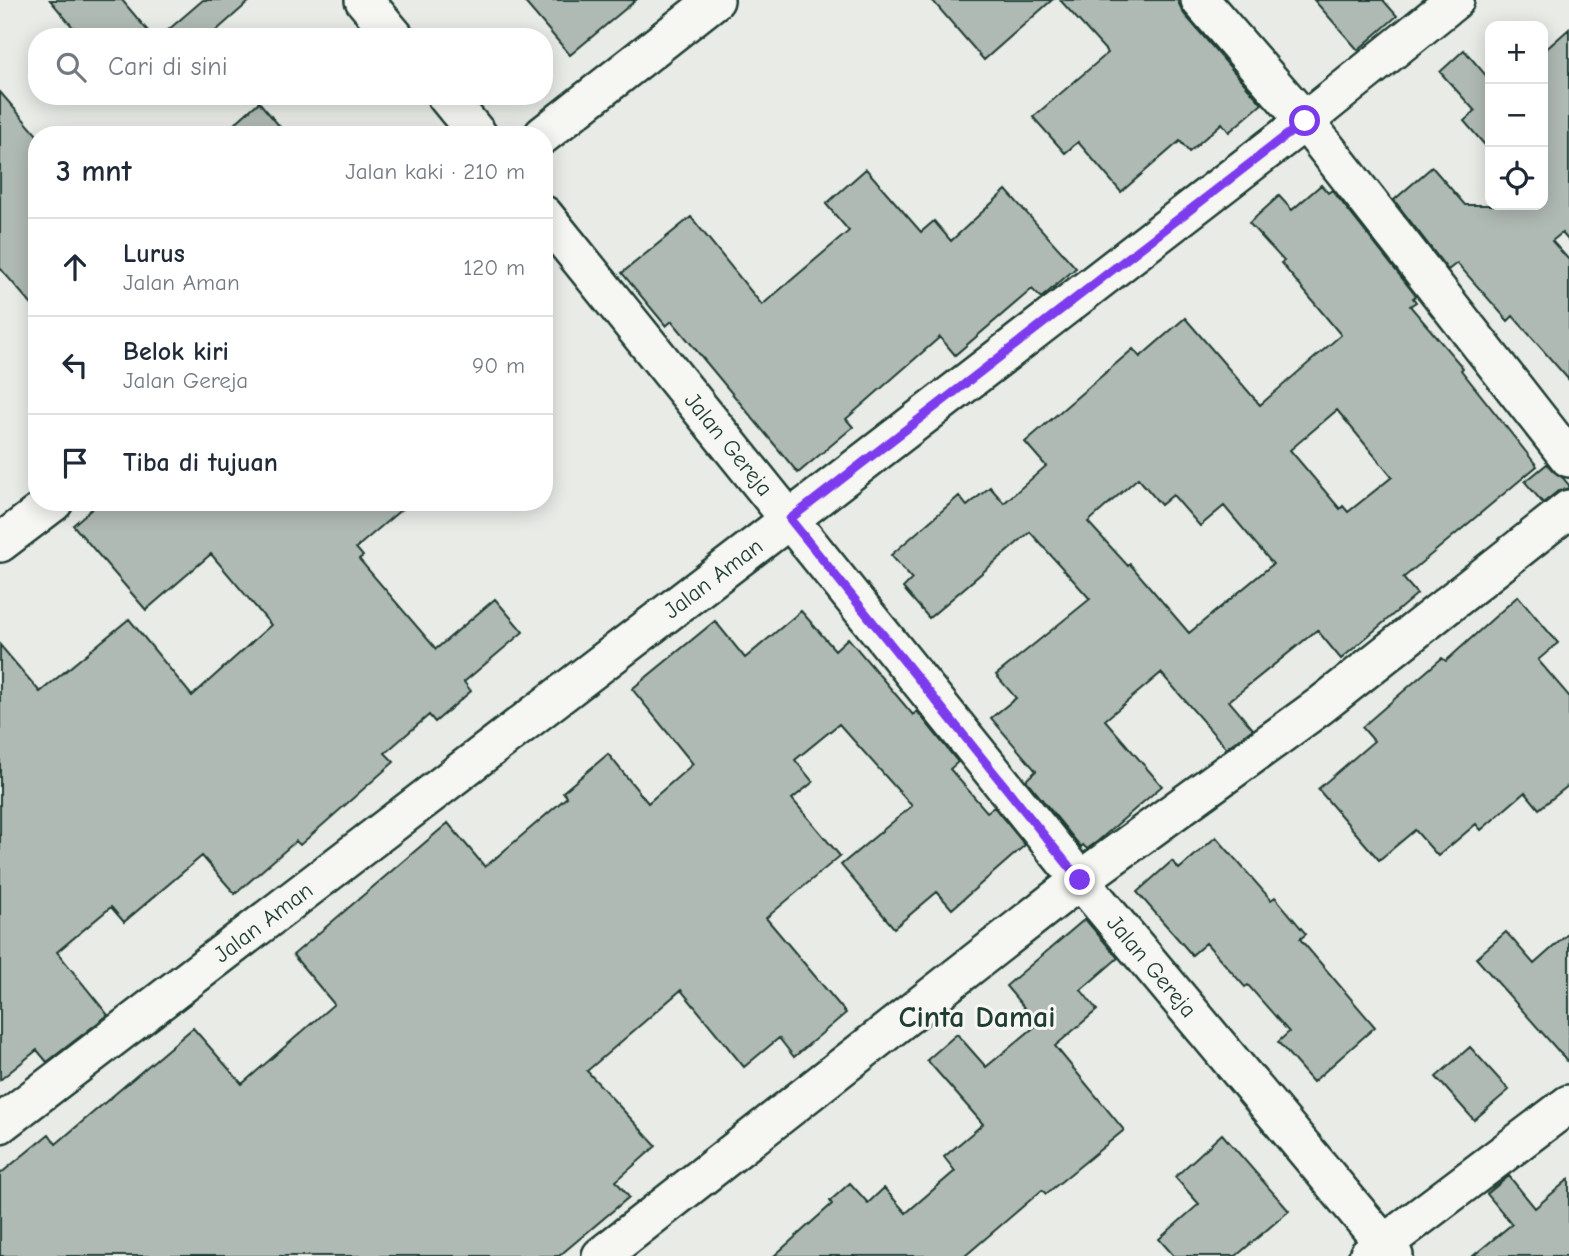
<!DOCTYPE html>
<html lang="id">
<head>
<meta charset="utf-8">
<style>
	:root { --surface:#fff; --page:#f6f6f7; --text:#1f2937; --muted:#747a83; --line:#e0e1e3 }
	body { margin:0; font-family:"Comic Neue",sans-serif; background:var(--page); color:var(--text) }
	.controls { position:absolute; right:21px; top:21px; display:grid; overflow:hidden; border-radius:14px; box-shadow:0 4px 18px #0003 }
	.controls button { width:63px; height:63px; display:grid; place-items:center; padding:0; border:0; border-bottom:2px solid var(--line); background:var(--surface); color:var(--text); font:35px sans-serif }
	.stop { position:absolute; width:21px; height:21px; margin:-16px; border:5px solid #7c3aed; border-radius:50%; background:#fff }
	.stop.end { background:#7c3aed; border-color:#fff; box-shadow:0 2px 7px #0008 }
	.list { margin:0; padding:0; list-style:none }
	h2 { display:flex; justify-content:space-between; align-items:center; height:91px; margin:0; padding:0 28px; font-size:30px }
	h2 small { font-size:23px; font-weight:400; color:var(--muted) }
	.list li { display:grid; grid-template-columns:46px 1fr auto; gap:21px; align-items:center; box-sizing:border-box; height:98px; padding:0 28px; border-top:2px solid var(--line) }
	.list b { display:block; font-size:26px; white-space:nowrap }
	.list p { margin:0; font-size:23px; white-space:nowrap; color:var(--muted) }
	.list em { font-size:23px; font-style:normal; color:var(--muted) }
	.icon { flex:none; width:38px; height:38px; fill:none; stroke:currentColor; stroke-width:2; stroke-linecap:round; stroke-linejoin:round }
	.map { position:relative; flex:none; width:1569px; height:1256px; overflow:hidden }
	.search { position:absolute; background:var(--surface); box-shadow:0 4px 18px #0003; left:28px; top:28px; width:525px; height:77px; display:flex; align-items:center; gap:18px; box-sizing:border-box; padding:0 24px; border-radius:28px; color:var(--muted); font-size:26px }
	.panel { position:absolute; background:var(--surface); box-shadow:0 4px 18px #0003; left:28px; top:126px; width:525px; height:385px; border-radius:28px }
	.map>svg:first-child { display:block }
	.building { fill:#b0bab5; stroke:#1f3d34; stroke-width:2; fill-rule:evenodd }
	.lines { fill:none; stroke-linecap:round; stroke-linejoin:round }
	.minor-casing { stroke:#1f3d34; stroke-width:42 }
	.minor { stroke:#f6f6f2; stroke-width:37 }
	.route { stroke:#7c3aed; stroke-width:9 }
	.labels { text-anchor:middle; stroke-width:6; stroke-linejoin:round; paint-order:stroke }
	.street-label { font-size:23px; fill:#1f3d34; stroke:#f6f6f2 }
	.district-label { font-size:30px; font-weight:bold; fill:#1f3d34; stroke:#f6f6f2 }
</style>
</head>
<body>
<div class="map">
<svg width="1569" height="1256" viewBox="0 0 1569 1256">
	<rect width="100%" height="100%" fill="#e9ebe7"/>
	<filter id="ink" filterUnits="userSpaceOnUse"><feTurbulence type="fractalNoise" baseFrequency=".0143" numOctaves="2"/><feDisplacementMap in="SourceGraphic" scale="14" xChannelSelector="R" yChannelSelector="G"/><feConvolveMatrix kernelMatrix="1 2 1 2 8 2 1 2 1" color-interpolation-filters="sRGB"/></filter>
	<g filter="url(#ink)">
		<path class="building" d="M 50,0 L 122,0 L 153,37 L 81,37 Z
			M 203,0 L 251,0 L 209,37 L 160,37 Z
			M 523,0 L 636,0 L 570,55 Z
			M 932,0 L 1052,0 L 984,60 Z
			M 1060,0 L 1177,0 L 1184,14 L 1262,104 L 1229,132 L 1222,123 L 1189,152 L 1180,141 L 1121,192 L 1078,142 L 1065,153 L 1033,117 L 1108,53 Z
			M 1314,0 L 1383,0 L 1397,16 L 1358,50 Z
			M 1569,29 L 1569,241 L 1562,233 L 1552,241 L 1569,260 L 1569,380 L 1513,316 L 1508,321 L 1457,263 L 1448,270 L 1394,200 L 1432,167 L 1465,205 L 1543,205 L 1543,52 Z
			M 1464,50 L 1490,80 L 1490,151 L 1464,121 L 1475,111 L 1440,72 Z
			M 0,92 L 37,135 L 37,311 L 0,268 Z
			M 259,102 L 287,135 L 222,135 Z
			M 866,169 L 921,232 L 934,221 L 951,241 L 1006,190 L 1076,268 L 1041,298 L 1032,289 L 955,355 L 940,337 L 846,419 L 853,427 L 798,473 L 672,321 L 666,326 L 622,273 L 691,217 L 762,305 L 849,231 L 826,204 Z
			M 1321,185 L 1328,193 L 1332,190 L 1416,296 L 1413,298 L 1416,302 L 1410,306 L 1463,368 L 1461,370 L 1537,466 L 1403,578 L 1417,594 L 1341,659 L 1317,630 L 1229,701 L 1253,729 L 1226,748 L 1161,673 L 1105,720 L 1162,786 L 1098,841 L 1087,849 L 1083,845 L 1081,847 L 1026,780 L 1036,771 L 991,718 L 1016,698 L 996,675 L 1090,599 L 1030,532 L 929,618 L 903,588 L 912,579 L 891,555 L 959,496 L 967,506 L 990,487 L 1004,503 L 1046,466 L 1025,442 L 1133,349 L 1140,357 L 1185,318 L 1260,405 L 1341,335 L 1281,263 L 1284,261 L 1249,223 L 1279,196 L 1292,210 ZM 1337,410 L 1392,477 L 1348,512 L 1343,506 L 1340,509 L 1290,450 ZM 1138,478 L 1161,505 L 1173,495 L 1200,526 L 1224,506 L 1273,564 L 1189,633 L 1130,564 L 1128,566 L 1088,522 Z
			M 1547,464 L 1553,471 L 1563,478 L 1569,485 L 1569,488 L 1557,492 L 1543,503 L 1525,482 Z
			M 100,502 L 410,502 L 356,548 L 363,556 L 359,559 L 436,649 L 495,599 L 523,632 L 464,682 L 471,691 L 435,722 L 429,715 L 385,753 L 394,762 L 300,845 L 296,841 L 235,894 L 202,856 L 124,922 L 111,907 L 57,952 L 108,1015 L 47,1062 L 37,1050 L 0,1080 L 0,645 L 40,692 L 129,619 L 192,696 L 271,625 L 211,554 L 146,610 L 73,525 Z
			M 1518,596 L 1558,643 L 1538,660 L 1569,696 L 1569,785 L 1539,809 L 1525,792 L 1481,830 L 1476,824 L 1438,856 L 1415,830 L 1379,860 L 1318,789 L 1374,741 L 1362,727 L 1442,658 L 1446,661 Z
			M 801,611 L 835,650 L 848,638 L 913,715 L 917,711 L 958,762 L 950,769 L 987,812 L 994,807 L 1025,845 L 952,909 L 937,892 L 894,928 L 841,865 L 912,806 L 839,724 L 795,760 L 813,782 L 792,799 L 840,856 L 766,918 L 846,1013 L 794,1057 L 779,1038 L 744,1067 L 681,990 L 587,1071 L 656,1146 L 616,1181 L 629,1197 L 559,1256 L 0,1256 L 0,1174 L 49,1134 L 56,1144 L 193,1028 L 242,1084 L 334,1004 L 293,955 L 448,823 L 485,867 L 567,797 L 563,792 L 608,754 L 648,803 L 693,764 L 632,689 L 715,621 L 745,658 Z
			M 1216,837 L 1271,900 L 1275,897 L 1306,934 L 1300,939 L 1375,1027 L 1313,1082 L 1278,1042 L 1289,1032 L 1248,985 L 1245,987 L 1206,943 L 1192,955 L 1137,892 L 1172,861 L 1179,869 Z
			M 1085,919 L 1118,958 L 1081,990 L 1097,1010 L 1055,1046 L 1124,1130 L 1046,1194 L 1042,1190 L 965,1256 L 774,1256 L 832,1204 L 830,1201 L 850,1183 L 868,1203 L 884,1188 L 906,1213 L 955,1171 L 944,1157 L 983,1124 L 927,1060 L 957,1034 L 986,1067 L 1038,1024 L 1006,986 Z
			M 1506,932 L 1534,964 L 1569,933 L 1569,1063 L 1476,958 Z
			M 1470,1047 L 1509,1090 L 1474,1120 L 1436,1077 Z
			M 1222,1134 L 1289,1211 L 1236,1256 L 1174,1256 L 1159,1239 L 1199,1204 L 1175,1177 Z
			M 1509,1176 L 1535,1208 L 1569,1179 L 1569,1256 L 1473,1256 L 1512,1224 L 1487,1194 Z"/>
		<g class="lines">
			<g class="minor-casing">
				<path id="minor" d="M 364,0 L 395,37
					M 1200,0 L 1305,121 L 1569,458
					M 446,96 L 478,135
					M 543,135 L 715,0
					M 544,215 L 1080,880 L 1394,1256
					M 0,543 L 54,502
					M 0,1124 L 790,519 L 1305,121 L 1455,0
					M 601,1256 L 1080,880 L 1320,706 L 1569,509
					M 1368,1256 L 1569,1104"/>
			</g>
			<use href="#minor" class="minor"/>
		</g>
	</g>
	<g class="lines" filter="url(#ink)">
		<path class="route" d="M 1080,880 L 790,519 L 1305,121"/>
	</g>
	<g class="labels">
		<g class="street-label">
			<text transform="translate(729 444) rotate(51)" y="8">Jalan Gereja</text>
			<text transform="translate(713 578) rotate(-37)" y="8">Jalan Aman</text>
			<text transform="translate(263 922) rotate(-37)" y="8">Jalan Aman</text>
			<text transform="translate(1152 966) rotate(50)" y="8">Jalan Gereja</text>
		</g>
		<g class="district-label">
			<text x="977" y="1027">Cinta Damai</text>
		</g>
	</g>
</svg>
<div class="controls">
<button>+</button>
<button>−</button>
<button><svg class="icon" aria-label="locate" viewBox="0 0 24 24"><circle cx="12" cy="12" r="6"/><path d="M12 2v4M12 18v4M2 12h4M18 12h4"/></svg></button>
</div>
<div class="stop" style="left:1305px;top:121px"></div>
<div class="stop end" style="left:1080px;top:880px"></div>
<div class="search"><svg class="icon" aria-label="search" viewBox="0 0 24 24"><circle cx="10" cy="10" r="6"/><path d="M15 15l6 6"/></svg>Cari di sini</div>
<section class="panel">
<h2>3 mnt<small>Jalan kaki · 210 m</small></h2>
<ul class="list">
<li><svg class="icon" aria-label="ahead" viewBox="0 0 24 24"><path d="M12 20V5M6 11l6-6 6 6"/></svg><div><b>Lurus</b><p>Jalan Aman</p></div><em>120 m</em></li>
<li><svg class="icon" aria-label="left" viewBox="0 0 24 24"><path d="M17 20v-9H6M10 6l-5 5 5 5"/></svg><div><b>Belok kiri</b><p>Jalan Gereja</p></div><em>90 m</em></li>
<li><svg class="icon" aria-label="arrive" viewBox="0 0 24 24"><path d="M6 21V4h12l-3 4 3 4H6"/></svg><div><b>Tiba di tujuan</b></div></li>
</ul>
</section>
</div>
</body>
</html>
